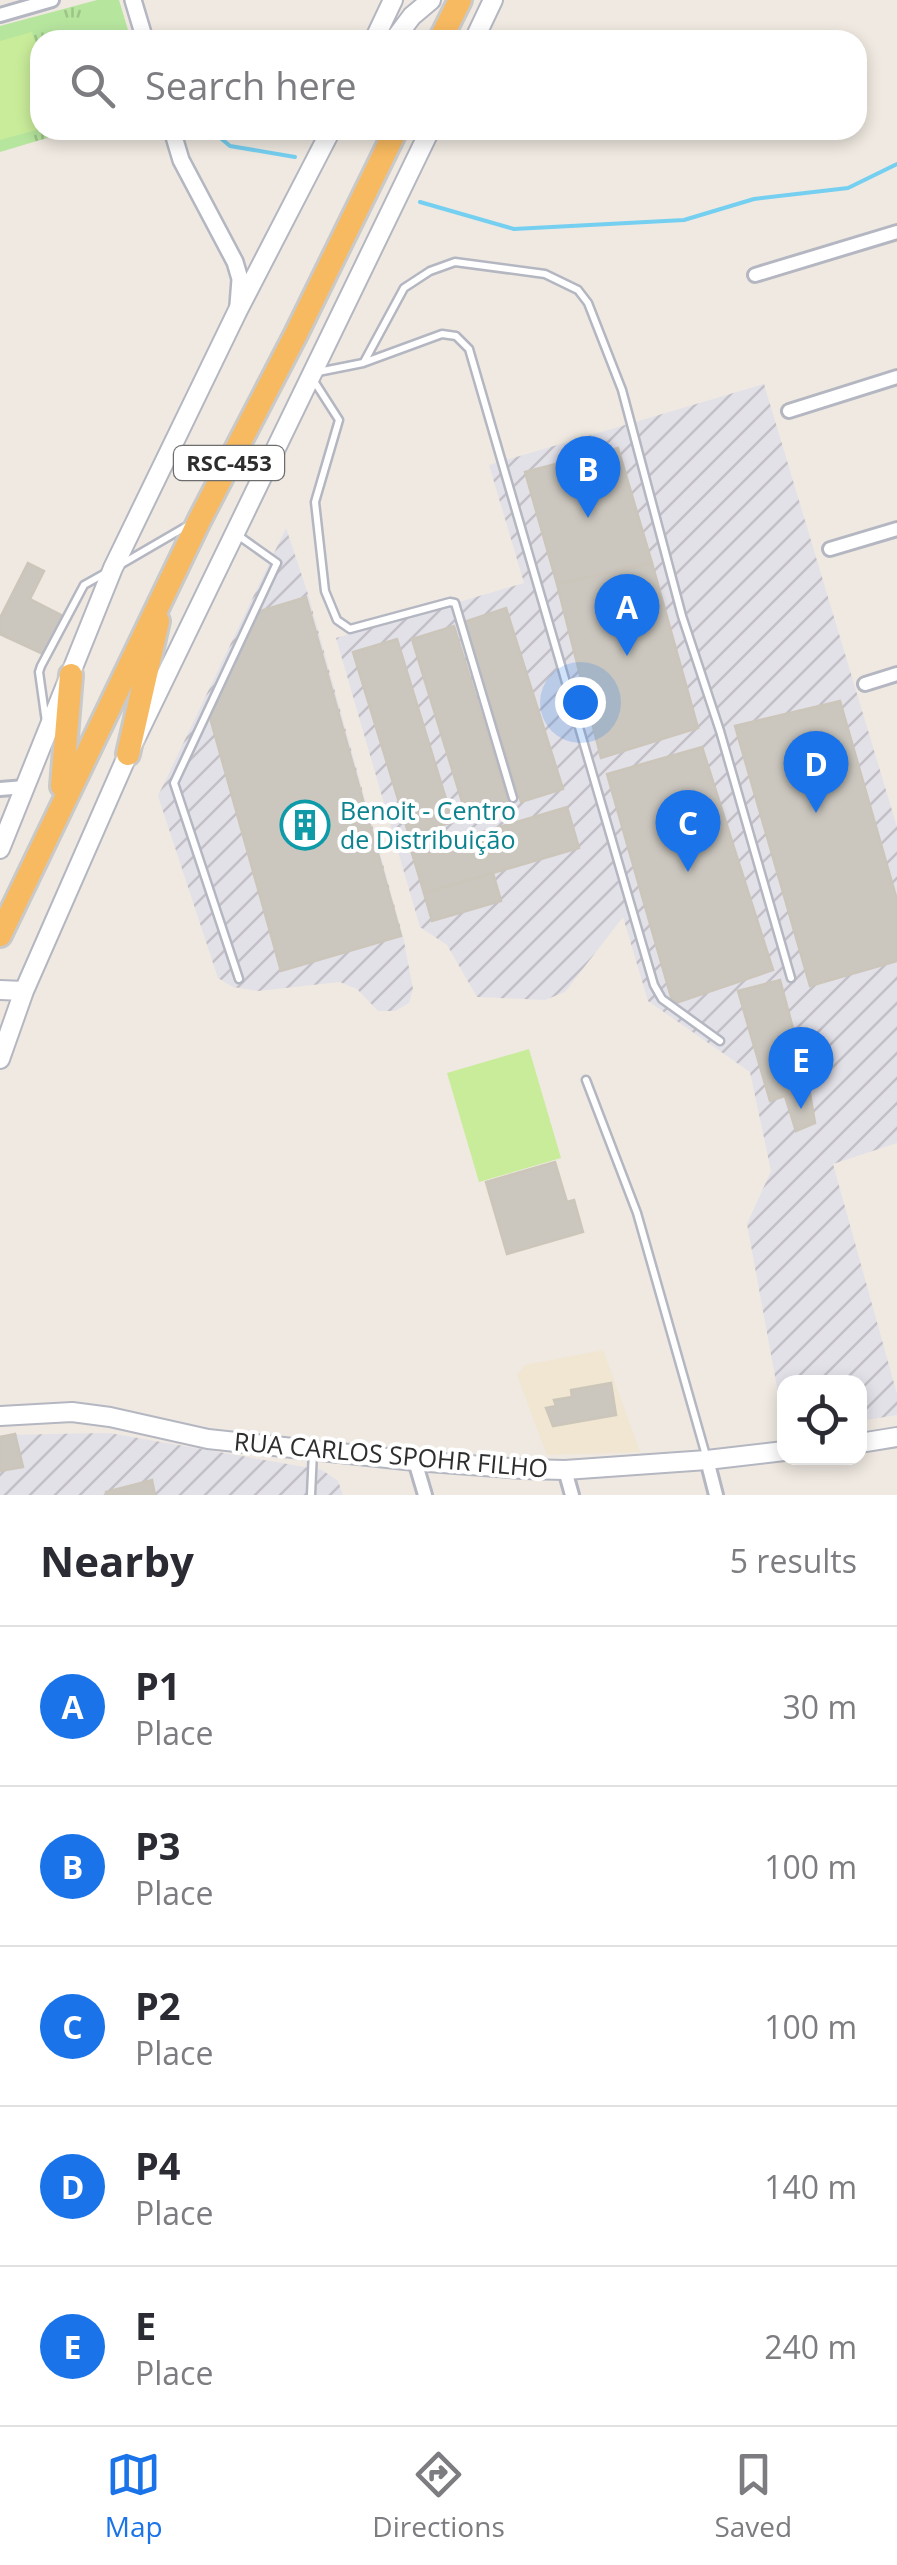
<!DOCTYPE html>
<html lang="en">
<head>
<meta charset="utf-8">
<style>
	:root { --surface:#fff; --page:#f2f2f3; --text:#2b2b33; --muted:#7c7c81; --line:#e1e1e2; --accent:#1a73e8 }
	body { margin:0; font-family:"Open Sans",sans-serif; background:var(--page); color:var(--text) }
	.controls { position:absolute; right:30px; bottom:30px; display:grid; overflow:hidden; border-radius:20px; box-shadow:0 5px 15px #0003 }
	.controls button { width:90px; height:90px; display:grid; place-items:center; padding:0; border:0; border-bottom:2px solid var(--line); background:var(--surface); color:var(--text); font:50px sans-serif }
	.you { position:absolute; left:580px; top:702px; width:35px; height:35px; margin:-25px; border:8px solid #fff; border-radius:50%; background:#1a73e8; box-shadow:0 0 0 15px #1a73e833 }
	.badge { display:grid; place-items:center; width:65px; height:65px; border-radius:50%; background:var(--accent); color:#fff; font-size:32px; font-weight:700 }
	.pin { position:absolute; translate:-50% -82px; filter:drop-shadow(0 2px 5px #0008) }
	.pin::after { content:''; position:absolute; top:52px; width:35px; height:30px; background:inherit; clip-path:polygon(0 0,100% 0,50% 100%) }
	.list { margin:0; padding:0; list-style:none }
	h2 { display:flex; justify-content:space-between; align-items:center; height:130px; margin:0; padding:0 40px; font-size:42px }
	h2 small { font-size:32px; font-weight:400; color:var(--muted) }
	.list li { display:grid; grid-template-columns:65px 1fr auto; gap:30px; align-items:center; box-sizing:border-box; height:160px; padding:0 40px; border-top:2px solid var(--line) }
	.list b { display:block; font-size:38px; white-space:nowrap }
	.list p { margin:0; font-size:32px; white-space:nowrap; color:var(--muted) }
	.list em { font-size:32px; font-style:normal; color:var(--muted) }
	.icon { flex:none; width:55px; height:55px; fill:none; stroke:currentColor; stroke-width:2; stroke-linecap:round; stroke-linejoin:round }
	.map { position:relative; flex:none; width:897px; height:1495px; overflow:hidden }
	.search { position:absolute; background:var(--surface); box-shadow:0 5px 15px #0003; left:30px; right:30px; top:30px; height:110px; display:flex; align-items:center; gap:25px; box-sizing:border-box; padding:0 35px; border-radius:30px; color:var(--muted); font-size:38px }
	.sheet { height:930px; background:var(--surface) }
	nav { display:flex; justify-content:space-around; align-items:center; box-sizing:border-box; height:140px; border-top:2px solid var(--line); background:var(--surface); font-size:28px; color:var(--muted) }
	nav a { display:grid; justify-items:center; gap:5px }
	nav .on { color:var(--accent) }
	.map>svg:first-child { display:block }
	.industrial { fill:url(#industrial-furrows) }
	.education { fill:#f0e6d1 }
	.grass { fill:url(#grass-tufts) }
	.pitch { fill:#c9ec9a }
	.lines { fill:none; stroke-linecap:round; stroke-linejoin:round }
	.stream { stroke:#75cff0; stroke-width:4 }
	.building { fill:#cbc7bf; stroke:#cbc5ba; stroke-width:2.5 }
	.service-casing { stroke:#b4b7c1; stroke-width:11 }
	.minor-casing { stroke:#b4b7c1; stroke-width:18 }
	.tertiary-casing { stroke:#b4b7c1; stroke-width:20 }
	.secondary-casing { stroke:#b4b7c1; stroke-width:22 }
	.trunk-casing { stroke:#c9c9c9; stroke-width:28 }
	.service { stroke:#fff; stroke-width:6 }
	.minor { stroke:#fff; stroke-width:12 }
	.tertiary { stroke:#fff; stroke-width:15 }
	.secondary { stroke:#fff; stroke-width:18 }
	.trunk { stroke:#f8ba60; stroke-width:22 }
	.labels { text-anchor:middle; stroke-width:8; stroke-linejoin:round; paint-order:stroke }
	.shield { fill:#fff; stroke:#6d6d6d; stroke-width:2.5 }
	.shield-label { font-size:22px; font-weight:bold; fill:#2e2e2e }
	.culture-label { font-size:25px; fill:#0d838f; stroke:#fff; text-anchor:start }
	.street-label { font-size:25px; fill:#2e2e2e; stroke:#fff }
</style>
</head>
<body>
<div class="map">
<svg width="897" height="1495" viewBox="0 0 897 1495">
	<defs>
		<pattern id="industrial-furrows" width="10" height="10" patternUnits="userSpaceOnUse" patternTransform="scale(2.5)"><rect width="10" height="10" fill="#e3e1e8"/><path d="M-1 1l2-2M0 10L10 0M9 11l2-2" fill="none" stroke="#c3c1c7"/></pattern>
		<pattern id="grass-tufts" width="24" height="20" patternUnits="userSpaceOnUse" patternTransform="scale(2.5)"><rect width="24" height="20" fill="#b6e59e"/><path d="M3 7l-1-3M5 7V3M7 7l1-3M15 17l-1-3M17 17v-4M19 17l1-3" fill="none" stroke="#9dc588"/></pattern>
	</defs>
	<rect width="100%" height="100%" fill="#efe9e1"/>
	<path class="industrial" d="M 764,384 L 897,827 L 897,1143 L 833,1164 L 897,1394 L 897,1415 L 860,1421 L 860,1382 L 784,1382 L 784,1425 L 747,1224 L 771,1171 L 750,1072 L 648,1001 L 623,917 L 565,992 L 545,1000 L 477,997 L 447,945 L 420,927 L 336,638 L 524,583 L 489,465 Z
		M 286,528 L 308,594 L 403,936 L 413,989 L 409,1003 L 395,1011 L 378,1011 L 357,989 L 340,982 L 258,991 L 233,987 L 218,978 L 158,796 Z
		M 109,1433 L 322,1470 L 338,1481 L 343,1495 L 0,1495 L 0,1435 Z"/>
	<path class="education" d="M 603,1350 L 640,1452 L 547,1455 L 517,1375 L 525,1365 Z"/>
	<path class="grass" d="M 97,0 L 119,0 L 131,40 L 40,40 L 40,130 L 74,130 L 0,152 L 0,26 Z"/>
	<path class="pitch" d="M 32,32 L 40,60 L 40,129 L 0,140 L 0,41 Z
		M 529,1049 L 561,1158 L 479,1182 L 447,1073 Z"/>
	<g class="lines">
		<path class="stream" d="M 211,130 L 230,146 L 295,157
			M 420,202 L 514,229 L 684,220 L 754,199 L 848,188 L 897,164"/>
	</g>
	<path class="building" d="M 618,448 L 652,563 L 557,584 L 525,472 Z
		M 28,563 L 44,571 L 30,599 L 67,618 L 45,655 L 0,634 L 0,618 Z
		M 652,563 L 698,728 L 601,758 L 557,584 Z
		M 306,597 L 401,936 L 281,971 L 209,714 L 257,612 Z
		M 506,608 L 563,789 L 521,802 L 464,622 Z
		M 454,626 L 509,805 L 467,818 L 412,639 Z
		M 397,639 L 453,822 L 409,835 L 353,652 Z
		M 840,701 L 897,900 L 897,961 L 810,986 L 735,726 Z
		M 702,747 L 773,970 L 673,1004 L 607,774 Z
		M 567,807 L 579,848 L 424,893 L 412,853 Z
		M 493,873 L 501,901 L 432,921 L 424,893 Z
		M 780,980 L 809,1088 L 770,1101 L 738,991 Z
		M 809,1088 L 815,1123 L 796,1131 L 785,1096 Z
		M 555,1162 L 567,1202 L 574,1200 L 583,1232 L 507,1254 L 486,1182 Z
		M 611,1383 L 616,1415 L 553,1426 L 546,1408 L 556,1406 L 554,1400 L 572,1397 L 571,1390 Z
		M 15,1434 L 23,1467 L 0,1471 L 0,1437 Z
		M 152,1480 L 155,1495 L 106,1495 L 106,1492 Z"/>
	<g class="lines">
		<g class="service-casing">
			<path id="service" d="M 364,362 L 404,288 L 430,271 L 455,262 L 545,274 L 578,290 L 588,303 L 622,390 L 682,616 L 720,731 L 791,978
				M 318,372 L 363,363 L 442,334 L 456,336 L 469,349 L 654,985 L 662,999 L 720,1041
				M 314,381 L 339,420 L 315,502 L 325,591 L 337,620 L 350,629 L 450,602 L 455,603 L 513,798
				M 120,565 L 187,526
				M 46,722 L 39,672 L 41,666 L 84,585 L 109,571
				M 239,979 L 174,783 L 277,563 L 239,536
				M 586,1080 L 637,1213 L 707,1459
				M 311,1495 L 313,1451"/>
		</g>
		<g class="minor-casing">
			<path id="minor" d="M 0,15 L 52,0
				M 755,275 L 897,232
				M 789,411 L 897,377
				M 830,549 L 897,529
				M 865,684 L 897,674
				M 0,789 L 25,787
				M 707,1460 L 716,1495
				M 415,1461 L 425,1495
				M 565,1470 L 572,1495"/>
		</g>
		<g class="tertiary-casing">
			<path id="tertiary" d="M 133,0 L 145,40
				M 172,130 L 181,160 L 235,262 L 240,279 L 238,305"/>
		</g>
		<g class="secondary-casing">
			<path id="secondary" d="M 374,40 L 393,0
				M 394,40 L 412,16 L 431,0
				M 474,40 L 493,0
				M 0,849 L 113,568 L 238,310 L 331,130
				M 0,990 L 24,991
				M 0,1059 L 24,991 L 128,754 L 430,130
				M 0,1416 L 72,1412 L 110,1417 L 208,1439 L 415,1461 L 523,1469 L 565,1470 L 707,1460 L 784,1451
				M 860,1443 L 897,1437"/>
		</g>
		<g class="trunk-casing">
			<path id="trunk" d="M 440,40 L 460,0
				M 128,754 L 158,621
				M 62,786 L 71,675
				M 0,935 L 200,519 L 296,334 L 396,130"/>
		</g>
		<use href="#service" class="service"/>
		<use href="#minor" class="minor"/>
		<use href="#tertiary" class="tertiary"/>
		<use href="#secondary" class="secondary"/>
		<use href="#trunk" class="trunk"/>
	</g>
	<defs>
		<g id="building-ring" transform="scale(2.5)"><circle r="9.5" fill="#fff" stroke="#0f9aa8" stroke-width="1.5"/><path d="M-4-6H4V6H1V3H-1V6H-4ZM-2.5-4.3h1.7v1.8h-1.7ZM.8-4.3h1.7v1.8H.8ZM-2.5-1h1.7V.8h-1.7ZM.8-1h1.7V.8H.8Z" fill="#0f9aa8"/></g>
	</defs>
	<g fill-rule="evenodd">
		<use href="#building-ring" x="305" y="825"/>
	</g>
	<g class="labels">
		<rect class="shield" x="174" y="446" width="110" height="34" rx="8"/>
		<g class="shield-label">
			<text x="229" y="471">RSC-453</text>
		</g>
		<g class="culture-label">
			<text x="340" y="820">Benoit - Centro<tspan x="340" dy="29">de Distribuição</tspan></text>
		</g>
		<g class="street-label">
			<text transform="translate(391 1455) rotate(5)" y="9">RUA CARLOS SPOHR FILHO</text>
		</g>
	</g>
</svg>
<div class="controls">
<button><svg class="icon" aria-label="locate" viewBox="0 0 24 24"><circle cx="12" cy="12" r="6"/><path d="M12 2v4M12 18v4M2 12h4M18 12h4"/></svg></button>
</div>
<div class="you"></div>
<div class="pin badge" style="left:627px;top:656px">A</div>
<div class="pin badge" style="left:588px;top:518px">B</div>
<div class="pin badge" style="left:688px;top:872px">C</div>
<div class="pin badge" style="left:816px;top:813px">D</div>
<div class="pin badge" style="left:801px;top:1109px">E</div>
<div class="search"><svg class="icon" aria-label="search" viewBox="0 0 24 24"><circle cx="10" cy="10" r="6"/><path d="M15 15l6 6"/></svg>Search here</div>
</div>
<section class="sheet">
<h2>Nearby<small>5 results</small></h2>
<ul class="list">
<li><span class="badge">A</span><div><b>P1</b><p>Place</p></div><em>30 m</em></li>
<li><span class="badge">B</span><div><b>P3</b><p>Place</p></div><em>100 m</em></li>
<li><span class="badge">C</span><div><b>P2</b><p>Place</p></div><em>100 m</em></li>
<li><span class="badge">D</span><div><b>P4</b><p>Place</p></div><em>140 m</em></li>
<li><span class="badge">E</span><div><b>E</b><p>Place</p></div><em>240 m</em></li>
</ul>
</section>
<nav>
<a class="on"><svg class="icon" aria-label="map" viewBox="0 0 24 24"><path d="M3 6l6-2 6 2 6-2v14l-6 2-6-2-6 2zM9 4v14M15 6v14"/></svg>Map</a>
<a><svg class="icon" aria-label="directions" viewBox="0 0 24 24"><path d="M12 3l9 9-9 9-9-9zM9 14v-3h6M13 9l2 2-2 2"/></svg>Directions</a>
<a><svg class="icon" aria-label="saved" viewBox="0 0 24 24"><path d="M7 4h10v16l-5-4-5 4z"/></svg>Saved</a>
</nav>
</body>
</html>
